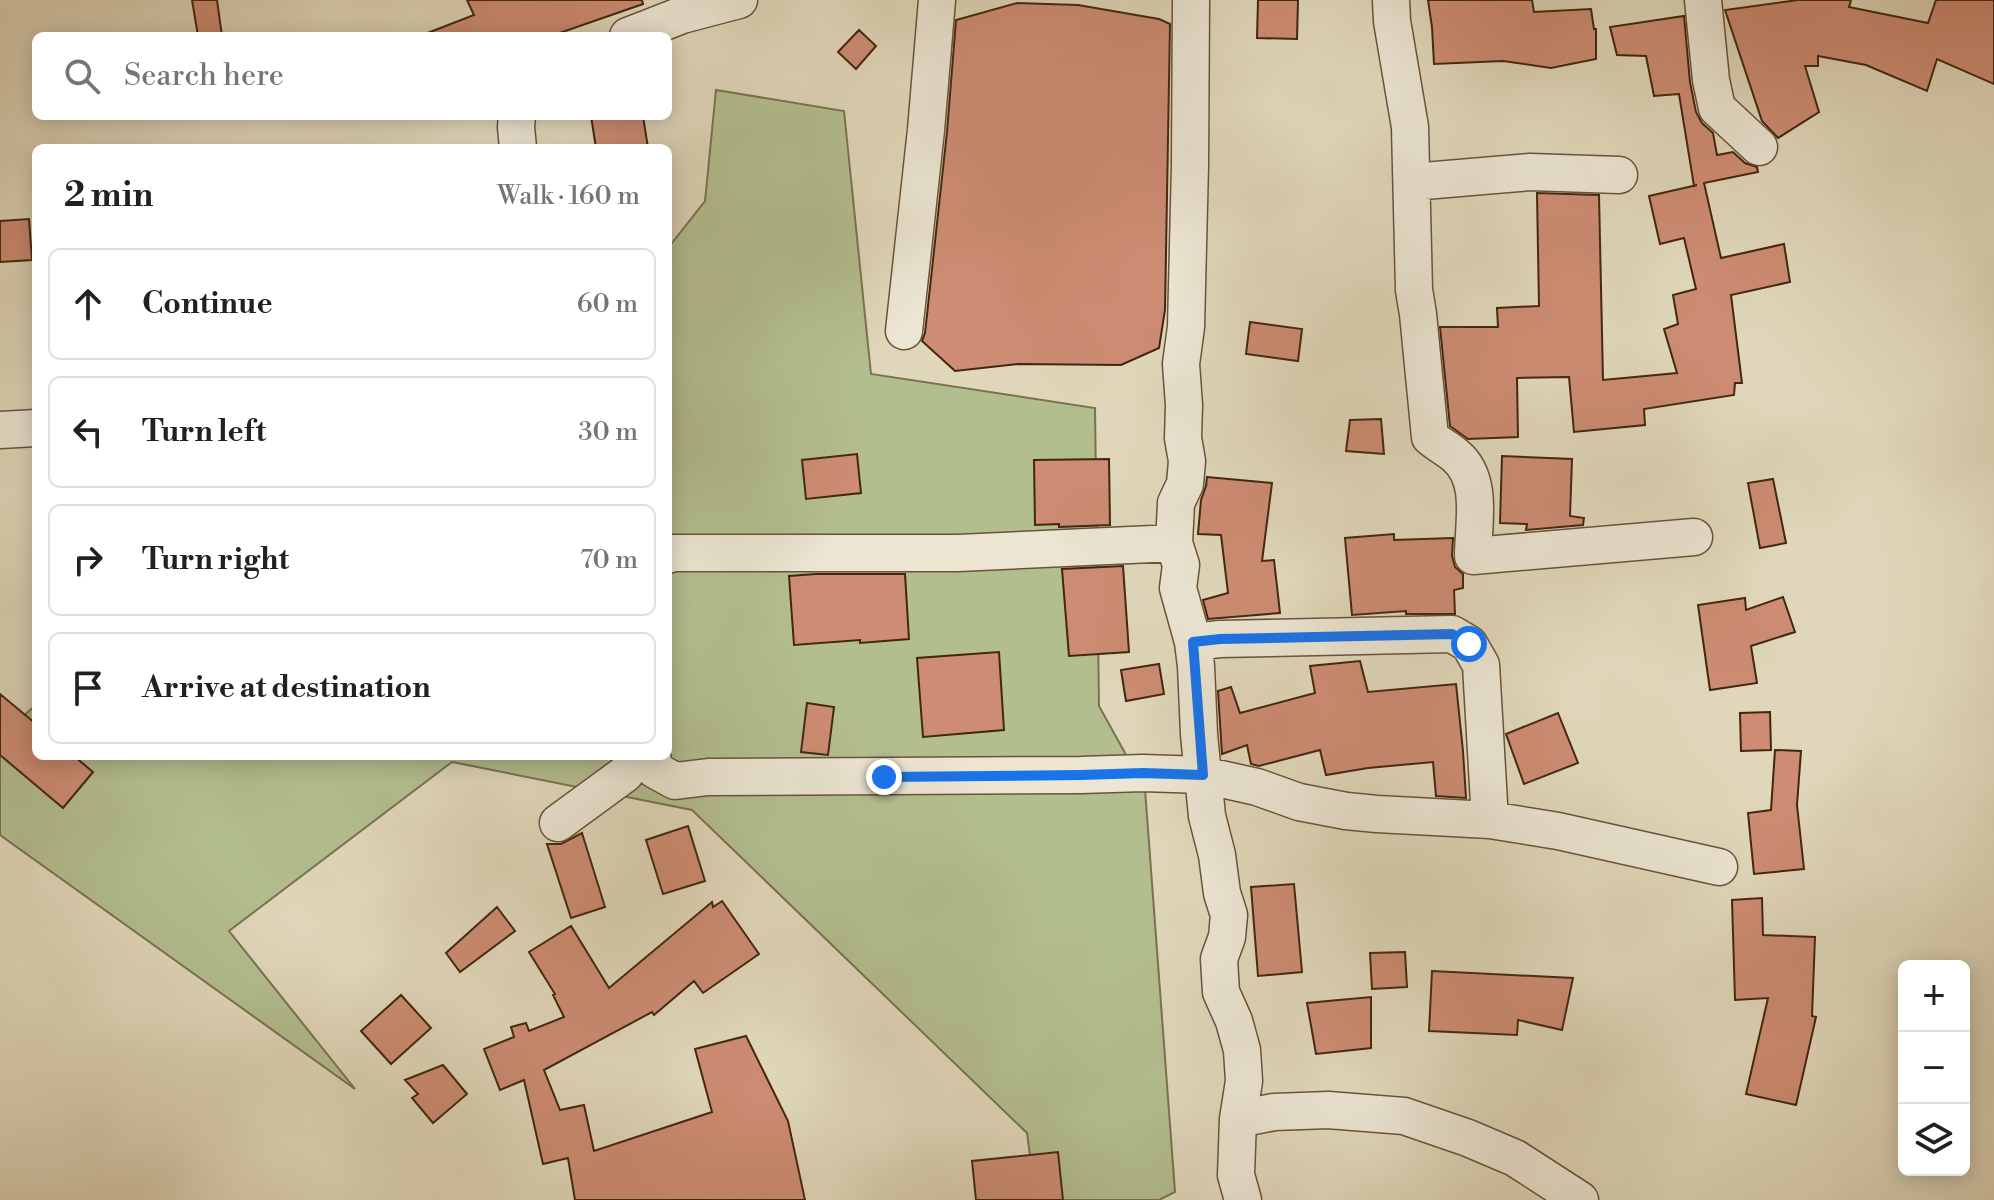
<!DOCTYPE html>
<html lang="en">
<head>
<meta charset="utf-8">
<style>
	:root { --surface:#fff; --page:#f6f6f6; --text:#202124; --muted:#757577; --line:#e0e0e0 }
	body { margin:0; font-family:"Libre Bodoni",serif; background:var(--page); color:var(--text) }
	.controls { position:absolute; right:24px; bottom:24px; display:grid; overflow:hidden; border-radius:12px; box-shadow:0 4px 20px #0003 }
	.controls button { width:72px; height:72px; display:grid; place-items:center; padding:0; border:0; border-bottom:2px solid var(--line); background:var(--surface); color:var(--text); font:40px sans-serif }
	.stop { position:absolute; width:24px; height:24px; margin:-18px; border:6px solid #1a73e8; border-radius:50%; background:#fff }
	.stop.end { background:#1a73e8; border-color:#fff; box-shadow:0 2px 8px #0008 }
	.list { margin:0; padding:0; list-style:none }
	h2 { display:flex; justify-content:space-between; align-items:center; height:104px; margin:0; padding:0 32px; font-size:34px }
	h2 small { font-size:26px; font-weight:400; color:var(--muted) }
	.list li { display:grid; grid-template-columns:52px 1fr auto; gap:24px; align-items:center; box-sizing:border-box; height:112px; margin:0 16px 16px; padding:0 16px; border:2px solid var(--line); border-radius:12px }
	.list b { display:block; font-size:30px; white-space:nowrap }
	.list em { font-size:26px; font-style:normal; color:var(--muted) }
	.icon { flex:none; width:44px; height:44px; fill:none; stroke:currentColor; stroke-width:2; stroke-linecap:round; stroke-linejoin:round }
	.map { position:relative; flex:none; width:1994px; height:1200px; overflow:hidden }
	.search { position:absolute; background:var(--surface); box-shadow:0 4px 20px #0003; left:32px; top:32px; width:640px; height:88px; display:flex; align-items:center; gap:20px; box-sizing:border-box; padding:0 28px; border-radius:12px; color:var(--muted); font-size:30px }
	.panel { position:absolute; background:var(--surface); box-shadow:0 4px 20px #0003; left:32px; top:144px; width:640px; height:616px; border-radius:12px }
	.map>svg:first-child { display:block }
	.green { fill:#b3be8f; stroke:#7a7250; stroke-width:2 }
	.building { fill:#cd8c73; stroke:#422710; stroke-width:2 }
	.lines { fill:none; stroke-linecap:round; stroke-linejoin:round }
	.minor-casing { stroke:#6a533a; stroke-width:39 }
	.minor { stroke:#ebe5d2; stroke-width:36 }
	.route { stroke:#1a73e8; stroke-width:10 }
</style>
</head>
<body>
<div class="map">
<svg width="1994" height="1200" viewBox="0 0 1994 1200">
	<rect width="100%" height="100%" fill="#e0d7ba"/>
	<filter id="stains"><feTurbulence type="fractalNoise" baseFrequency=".0025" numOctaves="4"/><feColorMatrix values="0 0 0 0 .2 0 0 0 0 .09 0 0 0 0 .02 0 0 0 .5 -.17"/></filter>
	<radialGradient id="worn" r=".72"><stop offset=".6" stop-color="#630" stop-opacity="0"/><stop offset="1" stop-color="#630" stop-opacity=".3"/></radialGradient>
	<path class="green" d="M 716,90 L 844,111 L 871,374 L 1095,408 L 1099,706 L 1145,789 L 1175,1192 L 1159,1200 L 1036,1200 L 1027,1133 L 692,810 L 452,762 L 229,931 L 355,1089 L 0,835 L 0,736 L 36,705 L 36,756 L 668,756 L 668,248 L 705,201 Z"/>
	<path class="building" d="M 192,0 L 217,0 L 222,36 L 198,36 Z
		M 467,0 L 642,0 L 643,4 L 551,36 L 425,36 L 425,34 L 474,15 Z
		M 1258,0 L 1298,0 L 1297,39 L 1257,38 Z
		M 1428,0 L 1532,0 L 1534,12 L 1591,9 L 1594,29 L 1596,29 L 1596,59 L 1551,68 L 1503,61 L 1434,64 L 1432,27 Z
		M 1798,0 L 1851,0 L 1849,7 L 1928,23 L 1936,0 L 1994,0 L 1994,84 L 1937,59 L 1927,91 L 1866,65 L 1818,56 L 1818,66 L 1805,66 L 1819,112 L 1778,138 L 1762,121 L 1725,10 Z
		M 1017,3 L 1078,5 L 1159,19 L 1170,24 L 1165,310 L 1159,348 L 1121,365 L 1018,364 L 955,371 L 922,341 L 925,333 L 947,132 L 956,20 Z
		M 1684,16 L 1690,82 L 1696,112 L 1702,123 L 1713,133 L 1717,155 L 1733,152 L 1745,163 L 1757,167 L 1758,172 L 1704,183 L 1721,258 L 1784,244 L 1790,282 L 1731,295 L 1742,383 L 1735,383 L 1734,395 L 1644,409 L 1645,425 L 1574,432 L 1569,377 L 1517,378 L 1518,437 L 1468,439 L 1450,426 L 1440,327 L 1498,327 L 1497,308 L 1539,306 L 1537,193 L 1599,195 L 1603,380 L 1677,373 L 1664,329 L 1678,324 L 1673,295 L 1696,289 L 1684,238 L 1660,244 L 1649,196 L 1697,185 L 1694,186 L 1679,94 L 1654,96 L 1646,56 L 1617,55 L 1610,27 Z
		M 859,30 L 876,46 L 856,69 L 838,52 Z
		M 591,116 L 643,116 L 648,148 L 596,148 Z
		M 29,219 L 32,260 L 0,262 L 0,221 Z
		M 1250,322 L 1302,329 L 1298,361 L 1246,354 Z
		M 1381,419 L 1384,454 L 1346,451 L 1350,420 Z
		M 857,454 L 861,493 L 806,499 L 802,460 Z
		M 1502,456 L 1572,459 L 1570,516 L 1584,518 L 1583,525 L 1526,530 L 1527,524 L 1500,523 Z
		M 1109,459 L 1110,525 L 1059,527 L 1059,524 L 1035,525 L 1034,460 Z
		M 1207,477 L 1272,483 L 1262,561 L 1274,560 L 1280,613 L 1208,619 L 1203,600 L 1228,593 L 1221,535 L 1198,534 L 1201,500 L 1206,486 Z
		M 1773,479 L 1786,543 L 1760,548 L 1748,483 Z
		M 1394,534 L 1394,540 L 1453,538 L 1452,556 L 1455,567 L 1463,574 L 1463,588 L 1454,590 L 1455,614 L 1406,614 L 1406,611 L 1352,615 L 1345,538 Z
		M 1123,566 L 1129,652 L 1069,656 L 1062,569 Z
		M 816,574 L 905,574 L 909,639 L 860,643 L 860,640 L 794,645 L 789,576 Z
		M 1783,597 L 1795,632 L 1751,646 L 1757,683 L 1710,690 L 1698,605 L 1745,598 L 1746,610 Z
		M 999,652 L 1004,730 L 923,737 L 917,658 Z
		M 1360,661 L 1368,692 L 1456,684 L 1463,751 L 1466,798 L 1436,796 L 1433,762 L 1368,768 L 1326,775 L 1320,750 L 1259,766 L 1251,764 L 1247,745 L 1222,754 L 1218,691 L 1231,687 L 1240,713 L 1315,693 L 1310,666 Z
		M 1159,664 L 1164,694 L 1126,701 L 1121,670 Z
		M 0,694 L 36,724 L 36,756 L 74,756 L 93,772 L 63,808 L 0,755 Z
		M 807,703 L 834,707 L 828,755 L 801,752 Z
		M 1770,712 L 1771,750 L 1741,751 L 1740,713 Z
		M 1558,713 L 1578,763 L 1524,784 L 1506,734 Z
		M 1775,750 L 1801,751 L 1797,805 L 1804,869 L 1754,874 L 1748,813 L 1771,810 Z
		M 688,826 L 705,881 L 663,894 L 646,840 Z
		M 582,833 L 605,907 L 571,918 L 547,844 L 561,844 Z
		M 1294,884 L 1302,972 L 1258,976 L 1251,887 Z
		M 1762,898 L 1763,935 L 1815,937 L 1812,1016 L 1816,1017 L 1796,1105 L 1746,1094 L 1768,998 L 1735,1000 L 1732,900 Z
		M 722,901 L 759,954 L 703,993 L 694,981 L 654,1015 L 652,1012 L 544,1070 L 560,1110 L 584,1105 L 594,1151 L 712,1112 L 695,1049 L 746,1036 L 788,1121 L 805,1200 L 575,1200 L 568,1158 L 543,1164 L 524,1080 L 500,1090 L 484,1049 L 514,1037 L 511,1027 L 526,1023 L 529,1031 L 564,1017 L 553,995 L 555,994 L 529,952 L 571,926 L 609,988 L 712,902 L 713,907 Z
		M 497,907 L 515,931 L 460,972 L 446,953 Z
		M 1405,952 L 1407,987 L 1372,989 L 1370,953 Z
		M 1432,971 L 1573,978 L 1562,1030 L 1518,1020 L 1517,1035 L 1429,1031 Z
		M 401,995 L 431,1028 L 391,1064 L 361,1031 Z
		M 1371,997 L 1371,1048 L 1316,1054 L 1307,1003 Z
		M 443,1065 L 467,1094 L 433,1123 L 412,1098 L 418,1094 L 405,1080 Z
		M 1058,1152 L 1063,1200 L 976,1200 L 972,1161 Z"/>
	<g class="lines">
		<g class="minor-casing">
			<path id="minor" d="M 1191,0 L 1190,165 L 1186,327 L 1181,364 L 1184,405 L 1183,438 L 1187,461 L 1185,484 L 1176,503 L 1174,543 L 1181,565 L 1178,588 L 1193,642 L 1196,666 L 1199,734 L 1207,816 L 1217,855 L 1222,893 L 1229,915 L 1227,937 L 1219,959 L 1221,992 L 1234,1021 L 1242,1050 L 1244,1081 L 1238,1119 L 1236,1175 L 1243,1200
				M 1391,0 L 1392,21 L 1410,127 L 1414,290 L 1418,314 L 1430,437 C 1438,444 1448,449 1456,456 C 1484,480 1473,524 1473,556 L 1694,537
				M 1703,0 L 1711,80 L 1717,108 L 1759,147
				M 628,36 L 682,15 L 739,0
				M 517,116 L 516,127 L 518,148
				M 1412,182 L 1530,172 L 1619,175
				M 904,331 L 926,130 L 937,0
				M 0,430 L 36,428
				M 668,555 L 672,553 L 958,553 L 1174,543
				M 1193,642 L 1220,639 L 1452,634 L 1469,644 L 1481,665 L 1490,820
				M 652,756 L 655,770 L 675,781 L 708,777 L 1081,775 L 1143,773 L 1203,775 L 1257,787 L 1299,802 L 1346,811 L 1377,814 L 1490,820 L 1558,831 L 1719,867
				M 558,823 L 625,774 L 638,756
				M 1238,1119 L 1274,1112 L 1328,1110 L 1404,1116 L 1468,1138 L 1515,1158 L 1580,1200"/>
		</g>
		<use href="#minor" class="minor"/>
	</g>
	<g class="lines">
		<path class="route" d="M 884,777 L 1081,775 L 1143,773 L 1203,775 L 1193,642 L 1220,639 L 1452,634 L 1469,644"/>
	</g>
	<rect width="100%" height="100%" filter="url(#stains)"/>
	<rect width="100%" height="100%" fill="url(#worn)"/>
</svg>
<div class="controls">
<button>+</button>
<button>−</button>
<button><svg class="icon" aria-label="layers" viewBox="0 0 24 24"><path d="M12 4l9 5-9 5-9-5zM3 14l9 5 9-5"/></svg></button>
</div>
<div class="stop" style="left:1469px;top:644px"></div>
<div class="stop end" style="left:884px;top:777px"></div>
<div class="search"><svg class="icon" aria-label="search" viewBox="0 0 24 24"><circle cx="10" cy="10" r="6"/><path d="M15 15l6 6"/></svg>Search here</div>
<section class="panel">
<h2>2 min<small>Walk · 160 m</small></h2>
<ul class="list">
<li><svg class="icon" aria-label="ahead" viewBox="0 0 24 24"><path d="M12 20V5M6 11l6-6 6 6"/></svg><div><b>Continue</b></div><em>60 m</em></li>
<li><svg class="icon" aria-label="left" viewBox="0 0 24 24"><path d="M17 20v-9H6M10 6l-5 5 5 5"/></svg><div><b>Turn left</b></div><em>30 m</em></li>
<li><svg class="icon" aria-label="right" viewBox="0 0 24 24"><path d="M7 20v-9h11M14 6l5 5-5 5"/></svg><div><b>Turn right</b></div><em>70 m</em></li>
<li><svg class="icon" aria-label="arrive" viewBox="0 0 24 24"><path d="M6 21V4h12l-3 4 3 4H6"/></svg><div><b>Arrive at destination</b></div></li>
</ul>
</section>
</div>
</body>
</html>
